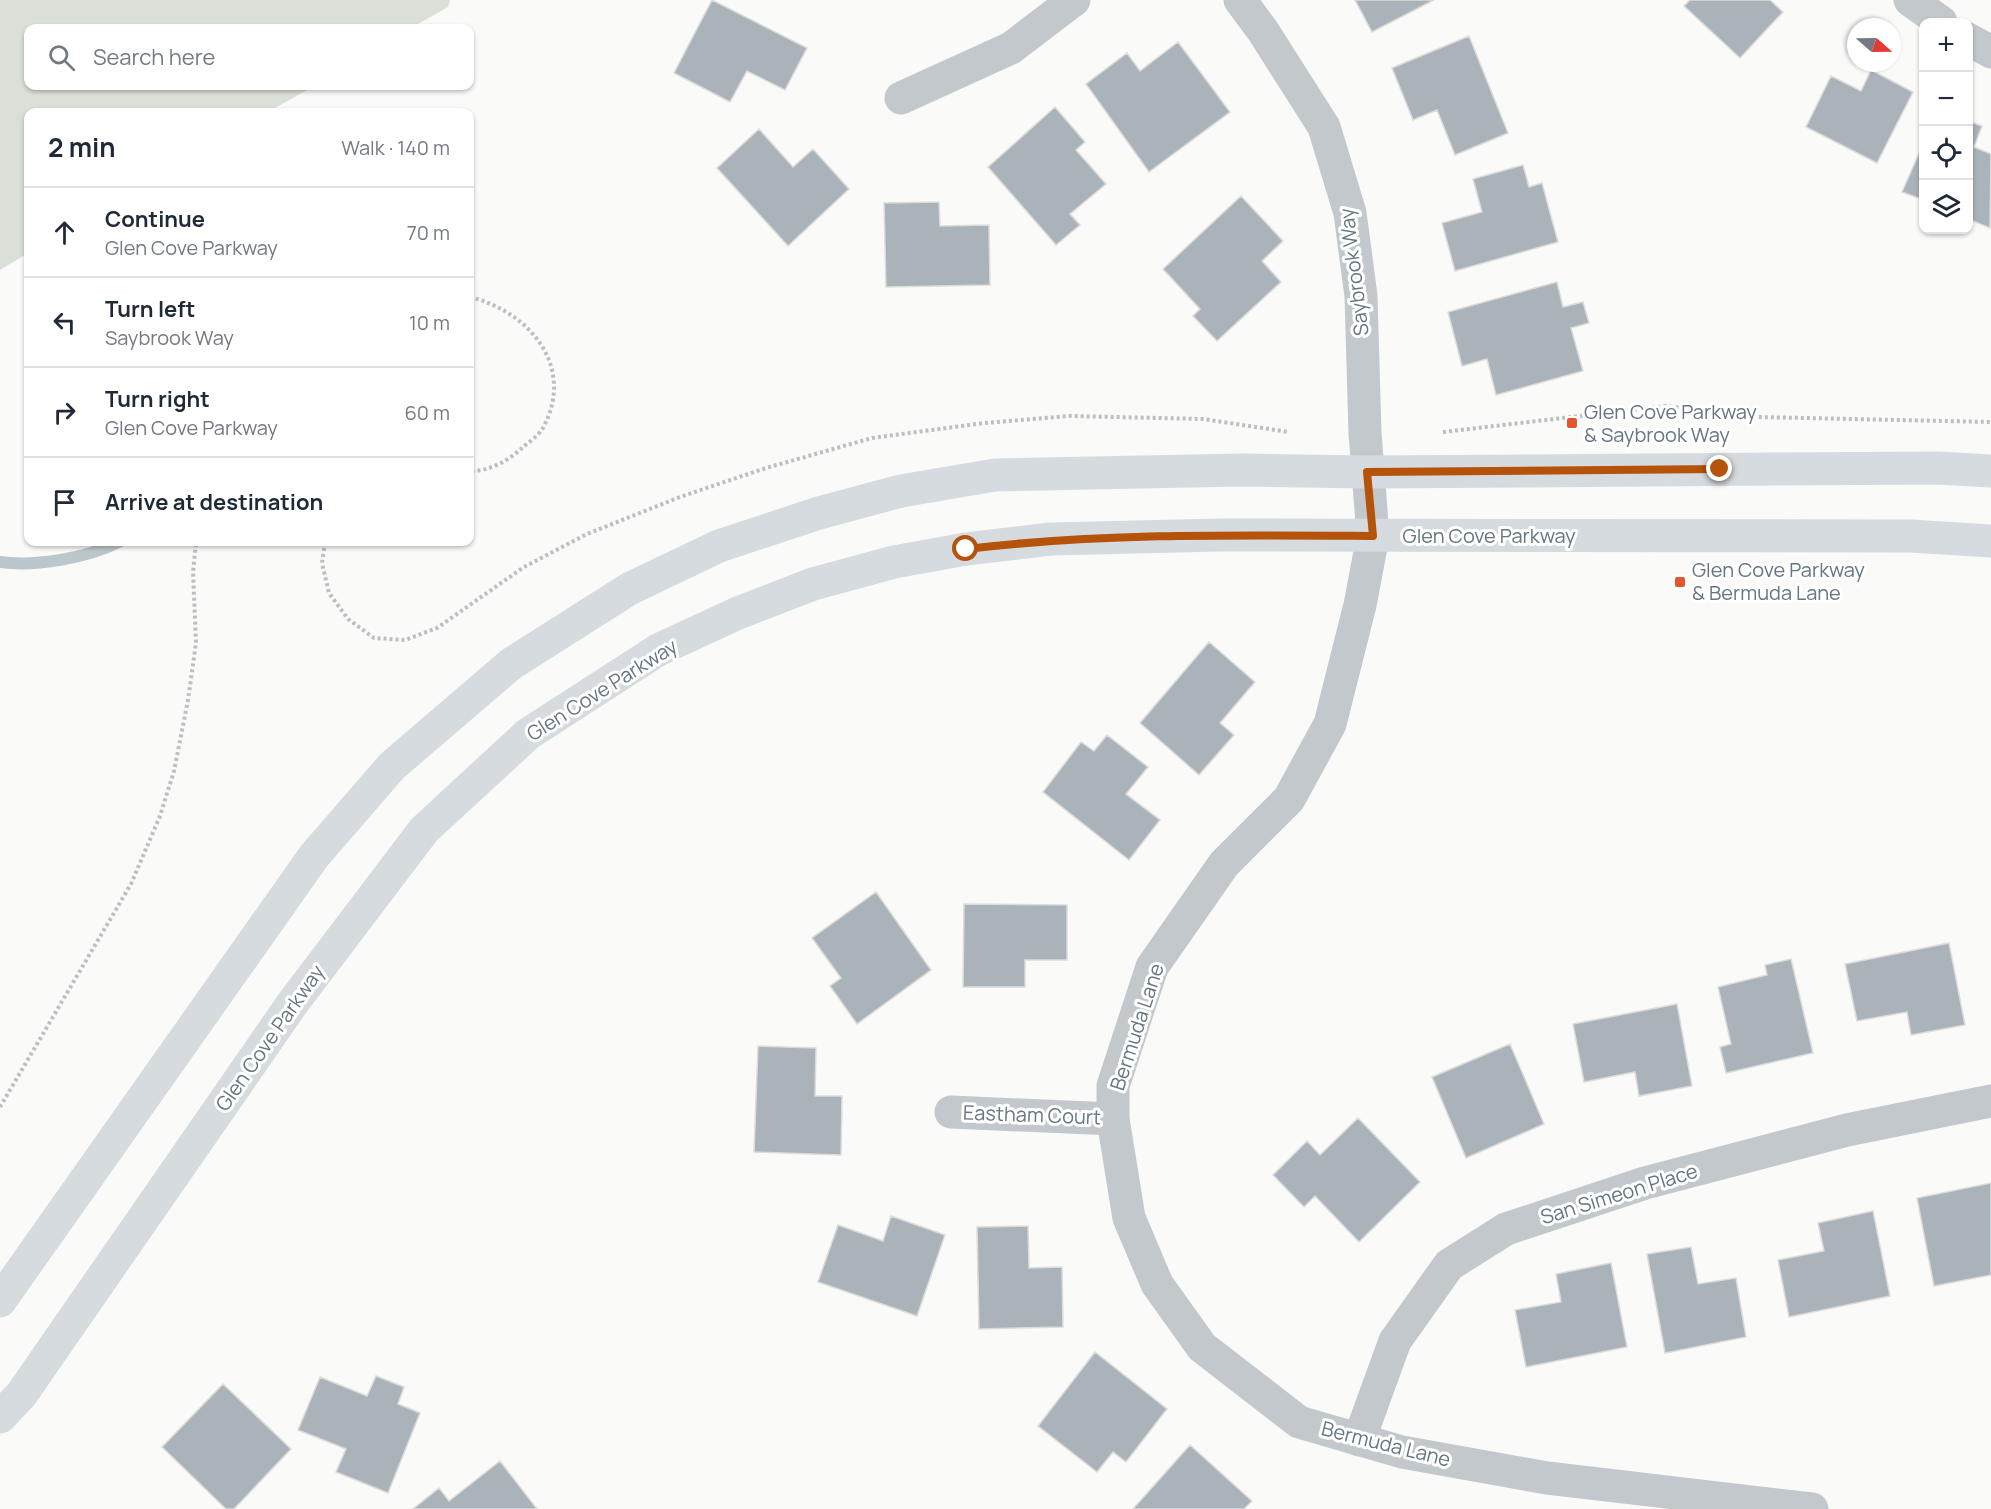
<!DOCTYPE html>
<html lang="en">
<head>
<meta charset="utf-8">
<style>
	:root { --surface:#fff; --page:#f6f6f7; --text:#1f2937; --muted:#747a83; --line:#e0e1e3 }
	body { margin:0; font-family:Manrope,sans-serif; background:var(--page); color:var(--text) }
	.controls { position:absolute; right:18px; top:18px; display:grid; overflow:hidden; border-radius:12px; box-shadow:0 2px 4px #0004 }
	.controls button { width:54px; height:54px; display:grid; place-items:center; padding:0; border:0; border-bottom:2px solid var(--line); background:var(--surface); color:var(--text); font:30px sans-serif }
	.compass { position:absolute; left:1847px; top:18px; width:54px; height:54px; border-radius:50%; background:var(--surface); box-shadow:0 2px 4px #0004; rotate:110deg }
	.stop { position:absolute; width:18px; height:18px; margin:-14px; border:4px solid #b45309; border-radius:50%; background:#fff }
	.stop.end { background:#b45309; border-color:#fff; box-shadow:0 2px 6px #0008 }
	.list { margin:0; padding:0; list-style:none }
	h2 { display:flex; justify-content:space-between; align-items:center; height:78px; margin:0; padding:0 24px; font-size:26px }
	h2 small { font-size:20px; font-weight:400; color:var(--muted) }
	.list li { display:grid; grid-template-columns:39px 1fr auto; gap:18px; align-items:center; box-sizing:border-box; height:90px; padding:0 24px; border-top:2px solid var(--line) }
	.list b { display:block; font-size:22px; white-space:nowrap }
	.list p { margin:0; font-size:20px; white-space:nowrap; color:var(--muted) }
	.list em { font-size:20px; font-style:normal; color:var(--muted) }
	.icon { flex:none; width:33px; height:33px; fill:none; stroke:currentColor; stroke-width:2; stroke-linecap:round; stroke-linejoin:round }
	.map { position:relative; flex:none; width:1991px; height:1509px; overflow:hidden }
	.search { position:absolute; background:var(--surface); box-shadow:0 2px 4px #0004; left:24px; top:24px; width:450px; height:66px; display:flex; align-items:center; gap:15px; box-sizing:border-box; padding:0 21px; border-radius:12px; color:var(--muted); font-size:22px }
	.panel { position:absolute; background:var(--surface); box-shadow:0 2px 4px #0004; left:24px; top:108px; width:450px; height:438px; border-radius:12px }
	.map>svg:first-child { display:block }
	.green { fill:#dadfd7 }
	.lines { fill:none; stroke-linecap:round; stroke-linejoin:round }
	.stream { stroke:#bbc7cb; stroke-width:12 }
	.building { fill:#aab3b9; stroke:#dcdcda; stroke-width:1.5 }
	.path { stroke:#bbbfc2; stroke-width:4; stroke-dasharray:3 3; stroke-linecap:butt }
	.street { stroke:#c3c8cc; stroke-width:33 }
	.secondary { stroke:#d6dbdf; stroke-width:33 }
	.route { stroke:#b45309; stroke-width:8 }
	.poi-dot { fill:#e4572e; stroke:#fff; stroke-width:2 }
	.labels { text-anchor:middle; stroke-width:6; stroke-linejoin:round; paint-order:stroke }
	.street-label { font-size:20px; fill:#657683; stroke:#fff }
	.poi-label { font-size:20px; fill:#657683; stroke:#fff; text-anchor:start }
</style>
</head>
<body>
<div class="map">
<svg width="1991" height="1509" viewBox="0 0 1991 1509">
	<rect width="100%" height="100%" fill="#fafaf8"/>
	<path class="green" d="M 0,0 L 450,0 L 448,7 L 411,28 L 28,28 L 28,86 L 314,86 L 268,112 L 28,112 L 28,253 L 0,270 Z"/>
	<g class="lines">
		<path class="stream" d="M 0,562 C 35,567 87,558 119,542"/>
	</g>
	<path class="building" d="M 712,0 L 807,48 L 785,90 L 747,71 L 730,102 L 674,73 Z
		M 1355,0 L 1434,0 L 1372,32 Z
		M 1690,0 L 1770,0 L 1783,12 L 1740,58 L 1684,6 Z
		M 1469,36 L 1508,133 L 1455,155 L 1437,110 L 1413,120 L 1392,68 Z
		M 1178,42 L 1230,112 L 1149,172 L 1086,84 L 1127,53 L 1140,71 Z
		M 1871,70 L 1913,92 L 1877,163 L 1806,127 L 1831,76 L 1861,91 Z
		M 1055,107 L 1085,142 L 1076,150 L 1106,184 L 1070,214 L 1080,225 L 1056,245 L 988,167 Z
		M 1968,121 L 1982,126 L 1974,147 L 1991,154 L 1990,228 L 1968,219 Z
		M 759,129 L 793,167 L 813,149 L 849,189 L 788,246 L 717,168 Z
		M 1924,142 L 1924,200 L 1902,192 Z
		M 1523,165 L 1529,187 L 1542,183 L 1558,242 L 1455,271 L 1442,223 L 1482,212 L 1473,179 Z
		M 1241,196 L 1283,241 L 1262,261 L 1281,282 L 1217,341 L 1193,316 L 1200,309 L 1163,269 Z
		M 939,202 L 940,226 L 989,225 L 990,285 L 886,287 L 884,203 Z
		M 1557,282 L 1563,307 L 1583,302 L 1589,323 L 1571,328 L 1583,371 L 1496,395 L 1487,359 L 1462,366 L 1448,312 Z
		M 1209,642 L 1255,682 L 1220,723 L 1234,735 L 1199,775 L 1140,723 Z
		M 1107,735 L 1148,767 L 1126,794 L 1160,820 L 1129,860 L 1043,792 L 1081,742 L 1094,751 Z
		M 876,892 L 931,970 L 857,1024 L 830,986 L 841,978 L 812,938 Z
		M 964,904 L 1067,905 L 1067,960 L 1025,960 L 1025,987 L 963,987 Z
		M 1949,943 L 1965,1025 L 1911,1035 L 1907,1012 L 1857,1021 L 1845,964 Z
		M 1791,959 L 1813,1053 L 1726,1073 L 1720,1047 L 1731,1044 L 1718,987 L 1767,975 L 1765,965 Z
		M 1677,1004 L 1692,1086 L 1639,1096 L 1635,1072 L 1584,1082 L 1573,1024 Z
		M 1510,1044 L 1544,1124 L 1466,1158 L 1432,1077 Z
		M 758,1046 L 816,1048 L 815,1096 L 842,1096 L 841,1155 L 754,1152 Z
		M 1358,1118 L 1420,1182 L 1359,1242 L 1315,1196 L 1304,1207 L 1273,1175 L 1307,1141 L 1320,1155 Z
		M 1991,1183 L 1991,1275 L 1934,1286 L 1917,1198 Z
		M 1873,1211 L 1890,1296 L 1789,1317 L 1778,1260 L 1824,1251 L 1818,1223 Z
		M 891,1216 L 945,1235 L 917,1316 L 818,1282 L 838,1225 L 883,1241 Z
		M 1028,1226 L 1029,1268 L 1062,1267 L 1063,1327 L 979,1329 L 977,1227 Z
		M 1691,1247 L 1698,1284 L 1736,1278 L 1746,1337 L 1665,1353 L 1647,1254 Z
		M 1611,1263 L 1627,1347 L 1526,1367 L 1515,1310 L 1561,1302 L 1556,1274 Z
		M 1095,1352 L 1167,1409 L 1126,1462 L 1113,1452 L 1097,1472 L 1038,1426 Z
		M 376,1376 L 404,1387 L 398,1404 L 420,1413 L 388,1493 L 336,1472 L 346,1449 L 298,1430 L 320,1377 L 367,1396 Z
		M 223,1384 L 291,1449 L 234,1509 L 226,1509 L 162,1447 Z
		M 1190,1445 L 1252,1501 L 1244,1509 L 1133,1509 Z
		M 500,1461 L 537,1509 L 413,1509 L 439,1488 L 449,1501 Z"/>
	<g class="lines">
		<path class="path" d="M 470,297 C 530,312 576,367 543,428 C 539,435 529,442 523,447 C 510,460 488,472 470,471
			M 1443,432 L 1666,406 L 1759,417 L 1991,422
			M 325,542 L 322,563 L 329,593 L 348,619 L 374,638 L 405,640 L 437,628 L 524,567 L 587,534 L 680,497 L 766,468 L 872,438 L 984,423 L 1070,416 L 1203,419 L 1289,432
			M 0,1107 L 131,884 L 160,816 L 174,771 L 188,700 L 196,643 L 193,572 L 196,542"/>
		<path class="street" d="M 1240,0 L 1263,31 L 1324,127 L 1350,213 L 1361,296 L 1365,433 L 1373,536 L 1360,605 L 1330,724 L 1289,799 L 1224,864 L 1152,967 L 1113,1086 L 1113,1119 L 1129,1218 L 1157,1284 L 1202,1347 L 1299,1422 L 1402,1452 L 1547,1478 L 1812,1509
			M 1910,0 L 1941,22
			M 1968,39 L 1991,52
			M 901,98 L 1011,48 L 1074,0
			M 951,1112 L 1113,1119
			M 1359,1440 L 1395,1341 L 1449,1265 L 1506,1229 L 1645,1183 L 1847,1130 L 1991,1101"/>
		<path class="secondary" d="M 0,1301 L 314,856 L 392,766 L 511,664 L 629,589 L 719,546 L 819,513 L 901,491 L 995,475 L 1242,470 L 1367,472 L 1938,468 L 1991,471
			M 0,1417 L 21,1395 L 292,1004 L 424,830 L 528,734 L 658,650 L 738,613 L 813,584 L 894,562 L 966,549 L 1051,539 L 1220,535 L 1911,536 L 1991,541"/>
	</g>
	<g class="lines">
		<path class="route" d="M 966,549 C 1101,533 1237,535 1373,536 L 1367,472 L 1720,469"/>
	</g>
	<g class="poi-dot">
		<rect x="1566" y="417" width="12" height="12" rx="3"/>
		<rect x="1674" y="576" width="12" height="12" rx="3"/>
	</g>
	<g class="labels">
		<g class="street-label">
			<text transform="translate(1354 272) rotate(-97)" y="7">Saybrook Way</text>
			<text x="1489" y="543">Glen Cove Parkway</text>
			<text transform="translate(602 690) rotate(-32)" y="7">Glen Cove Parkway</text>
			<text transform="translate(1137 1027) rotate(-72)" y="7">Bermuda Lane</text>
			<text transform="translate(270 1038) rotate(-55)" y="7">Glen Cove Parkway</text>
			<text transform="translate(1032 1115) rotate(2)" y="7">Eastham Court</text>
			<text transform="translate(1619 1194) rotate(-17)" y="7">San Simeon Place</text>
			<text transform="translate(1386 1444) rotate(14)" y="7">Bermuda Lane</text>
		</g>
		<g class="poi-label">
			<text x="1584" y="419">Glen Cove Parkway<tspan x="1584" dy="23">&amp; Saybrook Way</tspan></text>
			<text x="1692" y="577">Glen Cove Parkway<tspan x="1692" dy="23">&amp; Bermuda Lane</tspan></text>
		</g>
	</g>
</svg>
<div class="controls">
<button>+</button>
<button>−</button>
<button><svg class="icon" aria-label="locate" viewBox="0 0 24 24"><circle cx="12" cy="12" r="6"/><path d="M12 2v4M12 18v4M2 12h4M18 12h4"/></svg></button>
<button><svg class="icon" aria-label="layers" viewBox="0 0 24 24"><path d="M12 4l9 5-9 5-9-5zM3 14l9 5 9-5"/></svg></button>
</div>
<svg class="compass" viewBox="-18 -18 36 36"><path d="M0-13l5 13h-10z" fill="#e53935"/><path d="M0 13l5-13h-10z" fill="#747a83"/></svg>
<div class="stop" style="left:966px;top:549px"></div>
<div class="stop end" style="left:1720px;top:469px"></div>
<div class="search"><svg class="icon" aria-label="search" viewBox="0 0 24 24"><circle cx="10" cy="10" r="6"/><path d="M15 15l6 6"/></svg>Search here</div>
<section class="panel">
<h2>2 min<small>Walk · 140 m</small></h2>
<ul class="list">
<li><svg class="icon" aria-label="ahead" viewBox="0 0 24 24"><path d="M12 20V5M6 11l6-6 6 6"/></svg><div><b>Continue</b><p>Glen Cove Parkway</p></div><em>70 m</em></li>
<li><svg class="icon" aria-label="left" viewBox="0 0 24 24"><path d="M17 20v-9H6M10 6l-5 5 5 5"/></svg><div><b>Turn left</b><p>Saybrook Way</p></div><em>10 m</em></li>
<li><svg class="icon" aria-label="right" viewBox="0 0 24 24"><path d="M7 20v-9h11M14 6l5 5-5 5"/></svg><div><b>Turn right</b><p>Glen Cove Parkway</p></div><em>60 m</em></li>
<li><svg class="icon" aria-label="arrive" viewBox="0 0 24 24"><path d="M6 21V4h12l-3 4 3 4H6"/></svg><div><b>Arrive at destination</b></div></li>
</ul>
</section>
</div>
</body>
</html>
